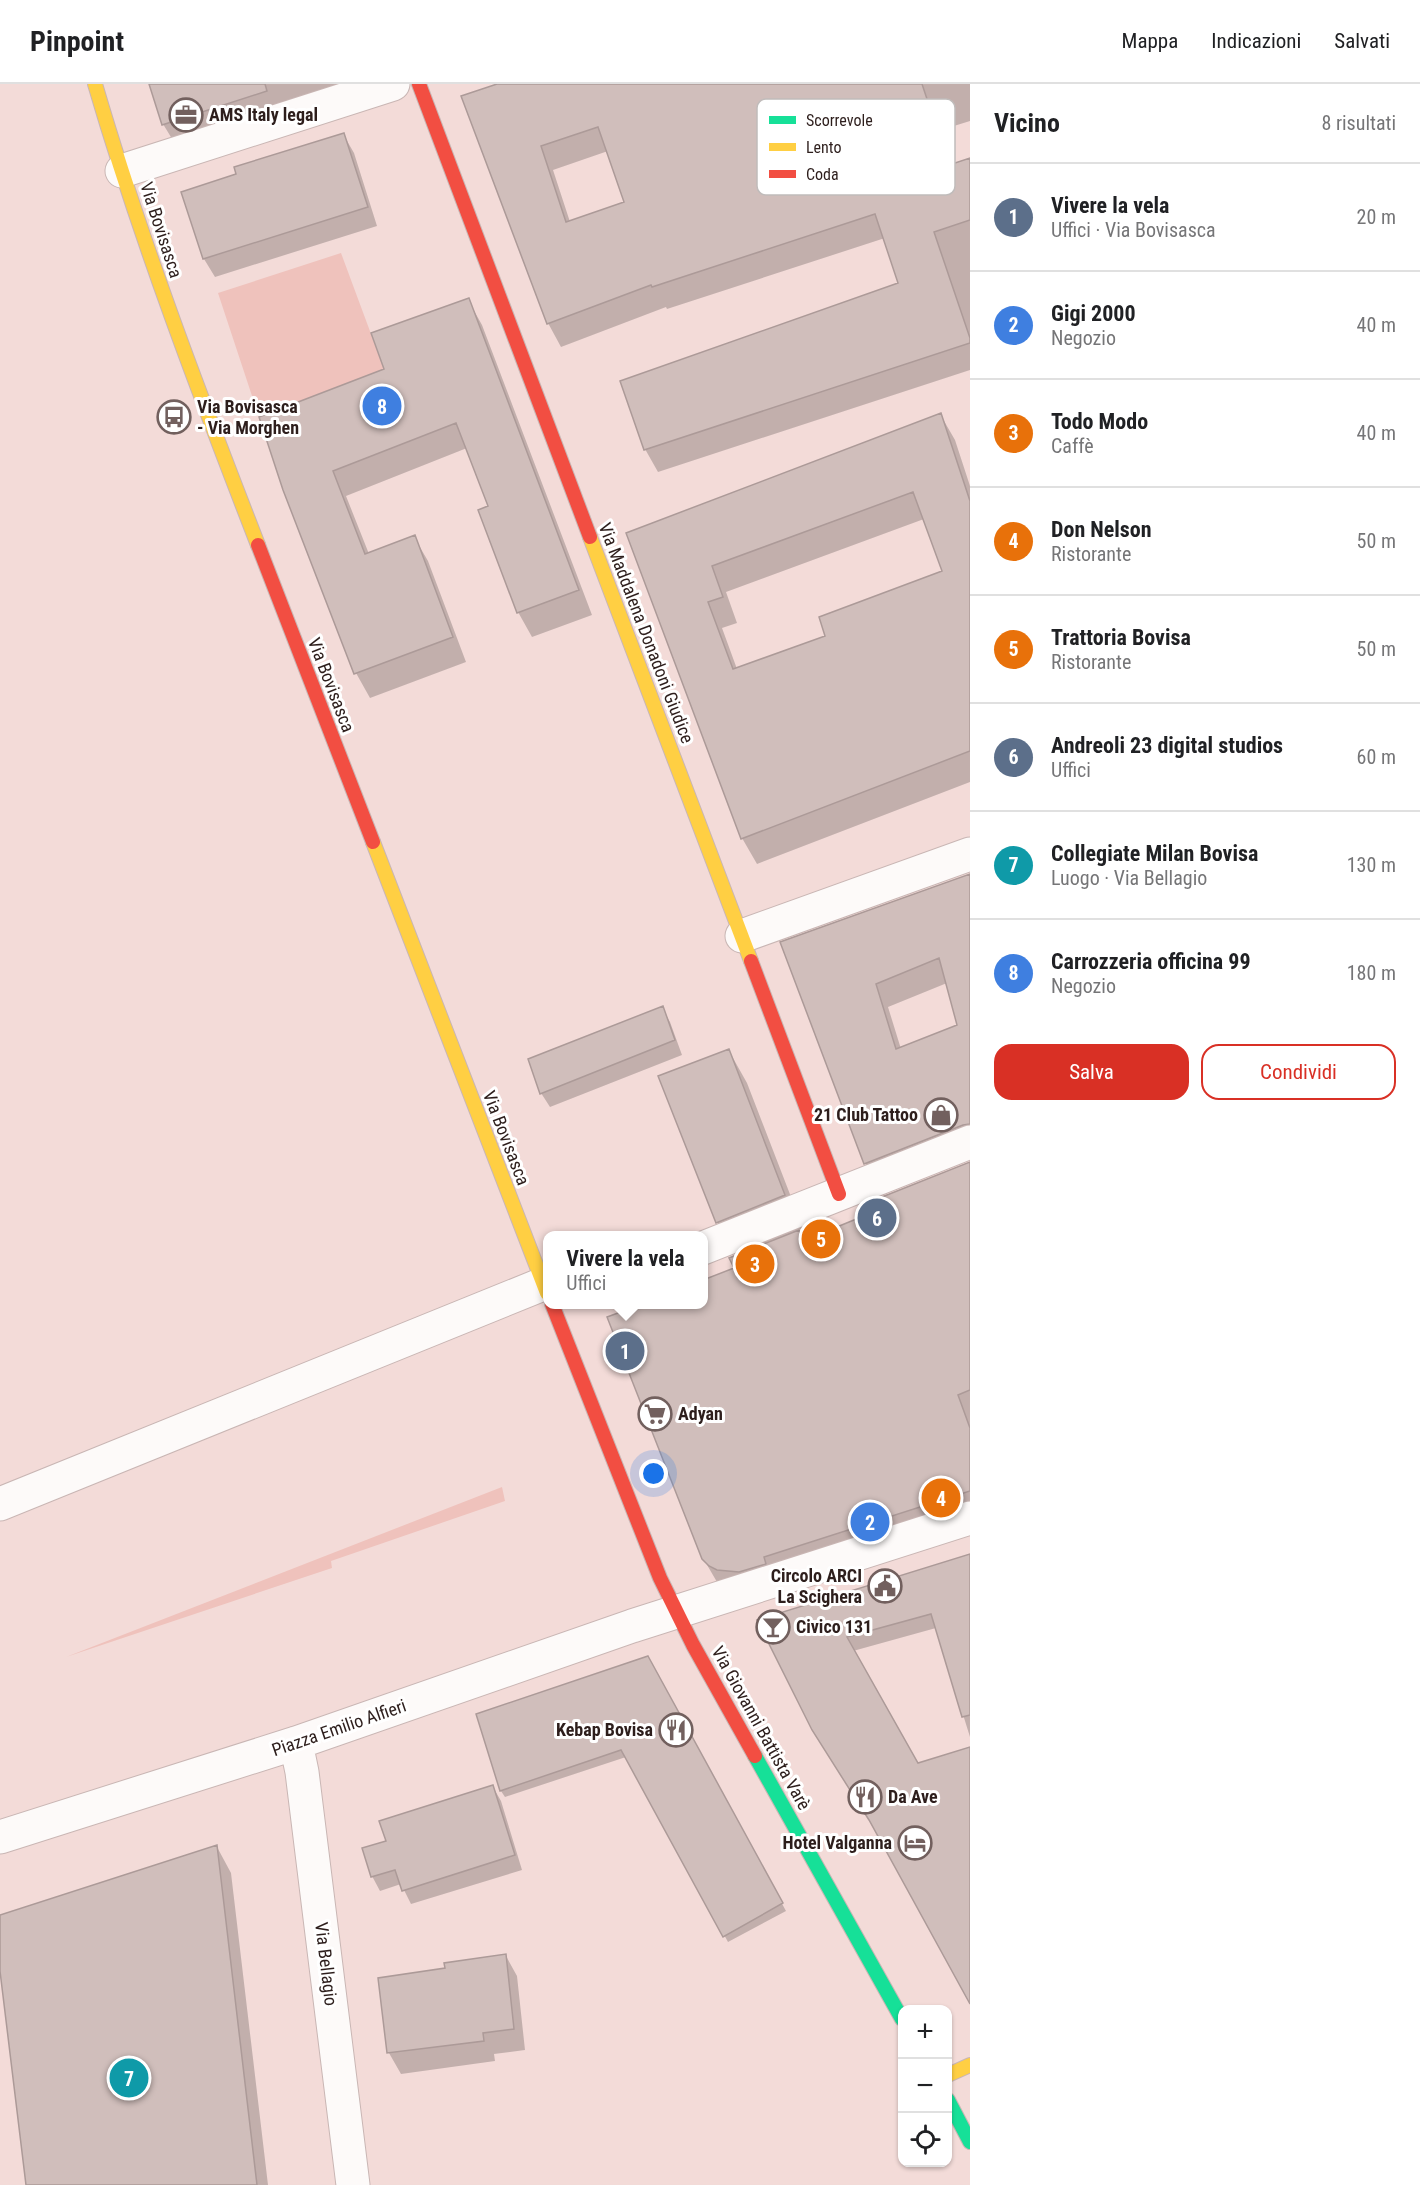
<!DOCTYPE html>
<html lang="it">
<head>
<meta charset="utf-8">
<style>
	:root { --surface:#fff; --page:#f6f6f6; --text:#202124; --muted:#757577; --line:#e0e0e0; --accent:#d93025 }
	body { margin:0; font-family:"Roboto Condensed",sans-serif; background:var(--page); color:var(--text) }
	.controls { position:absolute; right:18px; bottom:18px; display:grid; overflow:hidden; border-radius:12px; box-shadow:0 2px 4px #0004 }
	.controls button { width:54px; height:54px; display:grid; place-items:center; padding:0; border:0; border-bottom:2px solid var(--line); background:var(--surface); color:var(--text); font:30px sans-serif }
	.you { position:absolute; left:654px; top:1390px; width:21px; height:21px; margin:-15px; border:4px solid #fff; border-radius:50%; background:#1a73e8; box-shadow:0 0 0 9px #1a73e833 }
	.badge { display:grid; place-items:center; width:39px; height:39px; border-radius:50%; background:var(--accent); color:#fff; font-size:20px; font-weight:700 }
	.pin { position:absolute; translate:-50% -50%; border:3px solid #fff; box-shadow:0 2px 6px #0006 }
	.popup { position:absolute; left:543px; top:1147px; width:165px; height:78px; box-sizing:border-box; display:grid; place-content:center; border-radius:12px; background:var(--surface); filter:drop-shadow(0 2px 4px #0005); font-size:20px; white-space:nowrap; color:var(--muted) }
	.popup b { font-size:22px; color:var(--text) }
	.popup::after { content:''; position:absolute; left:50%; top:100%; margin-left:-12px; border:12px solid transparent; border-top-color:var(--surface) }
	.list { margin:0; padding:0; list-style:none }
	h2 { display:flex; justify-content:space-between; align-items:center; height:78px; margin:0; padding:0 24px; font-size:26px }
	h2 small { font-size:20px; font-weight:400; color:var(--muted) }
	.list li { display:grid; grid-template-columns:39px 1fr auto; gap:18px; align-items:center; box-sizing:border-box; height:108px; padding:0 24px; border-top:2px solid var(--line) }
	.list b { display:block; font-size:22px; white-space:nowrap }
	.list p { margin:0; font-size:20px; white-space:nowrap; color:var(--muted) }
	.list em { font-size:20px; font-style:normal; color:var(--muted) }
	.actions { display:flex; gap:12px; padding:18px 24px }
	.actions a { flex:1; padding:14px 0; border:2px solid var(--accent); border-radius:18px; text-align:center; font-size:21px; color:var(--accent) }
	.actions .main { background:var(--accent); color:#fff }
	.icon { flex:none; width:33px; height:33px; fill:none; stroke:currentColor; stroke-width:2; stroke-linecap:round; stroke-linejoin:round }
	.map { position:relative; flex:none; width:970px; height:2101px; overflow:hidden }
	header { display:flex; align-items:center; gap:36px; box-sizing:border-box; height:84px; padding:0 30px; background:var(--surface); border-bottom:2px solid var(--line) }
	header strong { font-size:28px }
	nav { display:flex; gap:33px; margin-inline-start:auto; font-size:21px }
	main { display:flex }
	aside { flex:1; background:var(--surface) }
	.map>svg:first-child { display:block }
	.green { fill:#efc2bc }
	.shadow { fill:#0003; fill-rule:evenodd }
	.building { fill:#d0bebb; stroke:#ac9a98; stroke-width:1.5; fill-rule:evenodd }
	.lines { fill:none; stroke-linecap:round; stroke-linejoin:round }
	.street-casing { stroke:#c9b6b4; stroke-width:35 }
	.fast-casing { stroke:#c9b6b4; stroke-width:16 }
	.slow-casing { stroke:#c9b6b4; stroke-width:16 }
	.jam-casing { stroke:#c9b6b4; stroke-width:16 }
	.street { stroke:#fdfaf9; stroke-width:33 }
	.fast { stroke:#16e098; stroke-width:14 }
	.slow { stroke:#ffcf43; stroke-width:14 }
	.jam { stroke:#f24e42; stroke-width:14 }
	.labels { text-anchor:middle; stroke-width:6; stroke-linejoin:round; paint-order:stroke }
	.poi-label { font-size:18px; font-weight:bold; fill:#2d1e1c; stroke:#fff; text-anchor:start }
	.street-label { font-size:18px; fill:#2d1e1c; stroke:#fff }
	.key { fill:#fff; stroke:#c0bcbb; stroke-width:1.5 }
	.key-label { font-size:16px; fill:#2d1e1c }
</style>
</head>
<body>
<header>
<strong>Pinpoint</strong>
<nav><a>Mappa</a><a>Indicazioni</a><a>Salvati</a></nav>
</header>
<main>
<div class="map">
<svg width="970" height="2101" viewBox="0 0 970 2101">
	<rect width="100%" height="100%" fill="#f3dbd8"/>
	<path class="green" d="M 341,169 L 384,285 L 259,333 L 218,209 Z
		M 502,1403 L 505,1417 L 331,1477 L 332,1484 L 66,1573 Z"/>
	<path class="shadow" d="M 150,0 L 381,0 L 177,63 L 163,40 Z
		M 502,0 L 970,0 L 970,37 L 941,46 L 953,81 L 970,75 L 970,286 L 658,388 L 645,365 L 900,200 L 885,154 L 667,225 L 666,223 L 561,263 L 548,239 ZM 608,67 L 626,119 L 570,138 L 553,86 Z
		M 343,50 L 354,69 L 377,142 L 215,193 L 204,175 Z
		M 468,216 L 482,241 L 592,531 L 532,553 L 518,528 L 490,423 L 467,364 L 346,412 L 369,470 L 414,453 L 428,477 L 466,578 L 370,614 L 356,589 L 284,406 L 386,285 Z
		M 940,330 L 955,356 L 970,402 L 970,698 L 757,780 L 742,754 L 628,450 ZM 924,435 L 944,488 L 827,552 L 737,585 L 722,544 L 737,539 L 726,508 Z
		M 970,792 L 970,1066 L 878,1103 L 865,1079 L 782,859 ZM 947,899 L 959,942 L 901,965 L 888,923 Z
		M 662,924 L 670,938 L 682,971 L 550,1023 L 541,1009 Z
		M 729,967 L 747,999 L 803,1144 L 797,1146 L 804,1158 L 883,1126 L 970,1080 L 970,1434 L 717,1498 L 703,1474 L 609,1234 L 644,1220 L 703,1220 L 703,1198 L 735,1185 L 737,1172 L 717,1138 Z
		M 970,1473 L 970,1653 L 936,1544 L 853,1567 L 918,1681 L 970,1665 L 970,1920 L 875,1743 L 759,1536 Z
		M 648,1574 L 786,1827 L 728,1858 L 626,1673 L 505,1713 L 501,1707 L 478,1631 Z
		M 493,1703 L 501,1717 L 522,1786 L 411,1820 L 401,1800 L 380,1807 L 372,1792 L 387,1758 Z
		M 217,1763 L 231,1789 L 268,2101 L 27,2101 L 0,1874 L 0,1832 Z
		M 506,1872 L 517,1892 L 525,1966 L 494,1970 L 495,1977 L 401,1990 L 389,1969 L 380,1895 L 447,1886 Z"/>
	<path class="building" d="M 149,0 L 265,0 L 267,7 L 162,41 Z
		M 497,0 L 922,0 L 949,81 L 970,74 L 970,136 L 934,148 L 970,254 L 970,259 L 644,366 L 620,297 L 898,199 L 875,130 L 652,203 L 651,201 L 547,240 L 461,12 ZM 598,43 L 624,118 L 566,138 L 541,62 Z
		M 344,49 L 368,123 L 203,175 L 181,108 L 236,90 L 234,83 Z
		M 469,214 L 579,506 L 517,529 L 478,426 L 488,422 L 456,339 L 333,387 L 365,470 L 415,451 L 453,553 L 354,590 L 283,406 L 259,333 L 384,285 L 371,249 Z
		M 941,329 L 970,417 L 970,667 L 741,755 L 626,449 ZM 913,408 L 942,487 L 819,533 L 825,552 L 733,585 L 708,518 L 723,513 L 712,482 Z
		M 970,790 L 970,1040 L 963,1041 L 864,1080 L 780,858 ZM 939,874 L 957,941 L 896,965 L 876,900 Z
		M 663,922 L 675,956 L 540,1010 L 528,975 Z
		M 729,965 L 785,1111 L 716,1139 L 658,992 Z
		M 970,1078 L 970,1306 L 958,1311 L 970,1344 L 970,1407 L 764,1473 L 766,1480 L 739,1488 L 717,1486 L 709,1482 L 702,1475 L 607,1233 L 640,1221 L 703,1221 L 703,1196 L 734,1184 L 729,1174 L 799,1146 L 803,1157 L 849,1138 L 881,1125 L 877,1115 Z
		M 970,1470 L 970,1631 L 962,1633 L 931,1530 L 847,1553 L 918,1679 L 970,1663 L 970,1920 L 869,1736 L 812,1646 L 757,1536 Z
		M 648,1572 L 783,1819 L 723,1853 L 621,1666 L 500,1707 L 476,1630 Z
		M 493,1701 L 515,1771 L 402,1807 L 395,1786 L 371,1793 L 362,1764 L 386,1757 L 379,1737 Z
		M 217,1761 L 257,2101 L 26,2101 L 0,1887 L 0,1831 Z
		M 506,1870 L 514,1945 L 483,1949 L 484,1957 L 387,1969 L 378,1894 L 445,1884 L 444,1879 Z"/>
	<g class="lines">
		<g class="street-casing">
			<path id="street" d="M 122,87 L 393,0
				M 742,852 L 970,770
				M 703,1164 L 970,1058
				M 0,1420 L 543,1200
				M 296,1659 L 302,1688 L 353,2101
				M 0,1753 L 296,1659 L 632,1542 L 970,1434"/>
		</g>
		<g class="fast-casing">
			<path id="fast" d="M 755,1672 L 902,1935
				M 948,2016 L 970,2058"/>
		</g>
		<g class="slow-casing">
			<path id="slow" d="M 95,0 C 141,157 199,309 258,461
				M 590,453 L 751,877
				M 373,758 L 547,1209
				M 948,1991 L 970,1981"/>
		</g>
		<g class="jam-casing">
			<path id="jam" d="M 419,0 L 590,453
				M 258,461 L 373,758
				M 751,877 L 839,1110
				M 552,1220 L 660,1494 L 693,1561 L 755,1672"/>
		</g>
		<use href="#street" class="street"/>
		<use href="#fast" class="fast"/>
		<use href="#slow" class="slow"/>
		<use href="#jam" class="jam"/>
	</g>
	<defs>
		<g id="office-ring" transform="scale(1.725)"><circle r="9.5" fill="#fff" stroke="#72605e" stroke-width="1.5"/><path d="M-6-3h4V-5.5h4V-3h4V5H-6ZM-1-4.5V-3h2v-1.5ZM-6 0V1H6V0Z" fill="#72605e"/></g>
		<g id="bus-ring" transform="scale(1.725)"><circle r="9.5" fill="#fff" stroke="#72605e" stroke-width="1.5"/><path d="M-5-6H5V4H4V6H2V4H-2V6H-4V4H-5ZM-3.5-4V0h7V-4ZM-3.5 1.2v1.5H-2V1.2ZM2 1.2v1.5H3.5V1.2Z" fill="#72605e"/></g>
		<g id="shop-ring" transform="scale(1.725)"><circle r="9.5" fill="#fff" stroke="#72605e" stroke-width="1.5"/><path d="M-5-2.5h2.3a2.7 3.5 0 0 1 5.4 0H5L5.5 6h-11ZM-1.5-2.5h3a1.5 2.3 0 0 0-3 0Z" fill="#72605e"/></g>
		<g id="supermarket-ring" transform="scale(1.725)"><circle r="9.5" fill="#fff" stroke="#72605e" stroke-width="1.5"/><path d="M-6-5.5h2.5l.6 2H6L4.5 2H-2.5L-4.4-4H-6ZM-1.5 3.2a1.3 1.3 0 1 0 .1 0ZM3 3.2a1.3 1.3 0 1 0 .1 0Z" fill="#72605e"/></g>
		<g id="civic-ring" transform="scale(1.725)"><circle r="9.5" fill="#fff" stroke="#72605e" stroke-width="1.5"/><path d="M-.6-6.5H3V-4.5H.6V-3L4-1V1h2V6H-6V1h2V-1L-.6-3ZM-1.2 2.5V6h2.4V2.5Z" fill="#72605e"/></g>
		<g id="bar-ring" transform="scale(1.725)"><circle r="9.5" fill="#fff" stroke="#72605e" stroke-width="1.5"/><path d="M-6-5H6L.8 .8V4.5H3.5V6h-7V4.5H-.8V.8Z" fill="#72605e"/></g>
		<g id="restaurant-ring" transform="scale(1.725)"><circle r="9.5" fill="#fff" stroke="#72605e" stroke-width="1.5"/><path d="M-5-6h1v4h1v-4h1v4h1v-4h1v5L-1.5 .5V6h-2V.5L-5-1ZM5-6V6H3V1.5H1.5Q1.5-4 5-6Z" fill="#72605e"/></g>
		<g id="hotel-ring" transform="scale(1.725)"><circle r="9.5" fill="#fff" stroke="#72605e" stroke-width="1.5"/><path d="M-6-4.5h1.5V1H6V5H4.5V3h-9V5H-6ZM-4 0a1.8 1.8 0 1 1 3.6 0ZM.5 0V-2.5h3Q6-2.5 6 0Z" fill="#72605e"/></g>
	</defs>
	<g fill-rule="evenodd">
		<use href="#office-ring" x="186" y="31"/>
		<use href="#bus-ring" x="174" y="333"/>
		<use href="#shop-ring" x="941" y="1031"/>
		<use href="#supermarket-ring" x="655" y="1330"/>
		<use href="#civic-ring" x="885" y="1502"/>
		<use href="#bar-ring" x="773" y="1543"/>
		<use href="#restaurant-ring" x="676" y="1646"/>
		<use href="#restaurant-ring" x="865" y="1713"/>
		<use href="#hotel-ring" x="915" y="1759"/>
	</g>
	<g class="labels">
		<g class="poi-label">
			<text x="209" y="37">AMS Italy legal</text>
			<text x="197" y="329">Via Bovisasca<tspan x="197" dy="21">- Via Morghen</tspan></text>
			<text x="918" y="1037" text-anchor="end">21 Club Tattoo</text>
			<text x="678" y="1336">Adyan</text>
			<text x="862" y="1498" text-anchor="end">Circolo ARCI<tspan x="862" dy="21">La Scighera</tspan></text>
			<text x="796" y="1549">Civico 131</text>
			<text x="653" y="1652" text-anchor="end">Kebap Bovisa</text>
			<text x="888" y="1719">Da Ave</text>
			<text x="892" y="1765" text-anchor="end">Hotel Valganna</text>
		</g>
		<g class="street-label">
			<text transform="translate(161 146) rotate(72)" y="6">Via Bovisasca</text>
			<text transform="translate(646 549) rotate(69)" y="6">Via Maddalena Donadoni Giudice</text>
			<text transform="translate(331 601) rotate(69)" y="6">Via Bovisasca</text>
			<text transform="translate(506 1054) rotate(69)" y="6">Via Bovisasca</text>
			<text transform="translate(339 1644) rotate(-19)" y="6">Piazza Emilio Alfieri</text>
			<text transform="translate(761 1644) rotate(61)" y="6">Via Giovanni Battista Varè</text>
			<text transform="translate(326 1880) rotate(83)" y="6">Via Bellagio</text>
		</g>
	</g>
	<rect x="757" y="15" width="198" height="96" rx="9" class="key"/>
	<rect x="769" y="32" width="27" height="8" fill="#16e098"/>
	<rect x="769" y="59" width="27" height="8" fill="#ffcf43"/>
	<rect x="769" y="86" width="27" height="8" fill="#f24e42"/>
	<g class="key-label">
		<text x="806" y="42">Scorrevole</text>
		<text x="806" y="69">Lento</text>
		<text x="806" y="96">Coda</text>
	</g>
</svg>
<div class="controls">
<button>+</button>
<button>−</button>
<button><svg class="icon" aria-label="locate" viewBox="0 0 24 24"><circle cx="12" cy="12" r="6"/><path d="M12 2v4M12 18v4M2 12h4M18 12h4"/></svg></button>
</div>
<div class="you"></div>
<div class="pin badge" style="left:625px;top:1267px;background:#5c6f8a">1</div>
<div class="popup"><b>Vivere la vela</b>Uffici</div>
<div class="pin badge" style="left:870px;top:1438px;background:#3f7fe0">2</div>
<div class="pin badge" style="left:755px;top:1180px;background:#e8710a">3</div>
<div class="pin badge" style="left:941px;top:1414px;background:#e8710a">4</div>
<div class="pin badge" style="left:821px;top:1155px;background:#e8710a">5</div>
<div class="pin badge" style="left:877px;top:1134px;background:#5c6f8a">6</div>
<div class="pin badge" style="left:129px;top:1994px;background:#0f9aa8">7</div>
<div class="pin badge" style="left:382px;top:322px;background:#3f7fe0">8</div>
</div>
<aside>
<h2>Vicino<small>8 risultati</small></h2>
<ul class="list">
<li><span class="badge" style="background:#5c6f8a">1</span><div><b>Vivere la vela</b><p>Uffici · Via Bovisasca</p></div><em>20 m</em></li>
<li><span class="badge" style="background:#3f7fe0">2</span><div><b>Gigi 2000</b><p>Negozio</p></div><em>40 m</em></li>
<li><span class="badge" style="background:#e8710a">3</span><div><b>Todo Modo</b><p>Caffè</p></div><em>40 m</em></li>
<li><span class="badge" style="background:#e8710a">4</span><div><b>Don Nelson</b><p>Ristorante</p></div><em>50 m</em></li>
<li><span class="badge" style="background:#e8710a">5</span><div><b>Trattoria Bovisa</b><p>Ristorante</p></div><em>50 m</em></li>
<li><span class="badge" style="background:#5c6f8a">6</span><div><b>Andreoli 23 digital studios</b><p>Uffici</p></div><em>60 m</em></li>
<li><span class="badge" style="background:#0f9aa8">7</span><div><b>Collegiate Milan Bovisa</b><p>Luogo · Via Bellagio</p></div><em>130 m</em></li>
<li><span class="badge" style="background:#3f7fe0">8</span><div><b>Carrozzeria officina 99</b><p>Negozio</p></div><em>180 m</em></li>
</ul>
<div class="actions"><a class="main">Salva</a><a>Condividi</a></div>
</aside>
</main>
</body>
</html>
